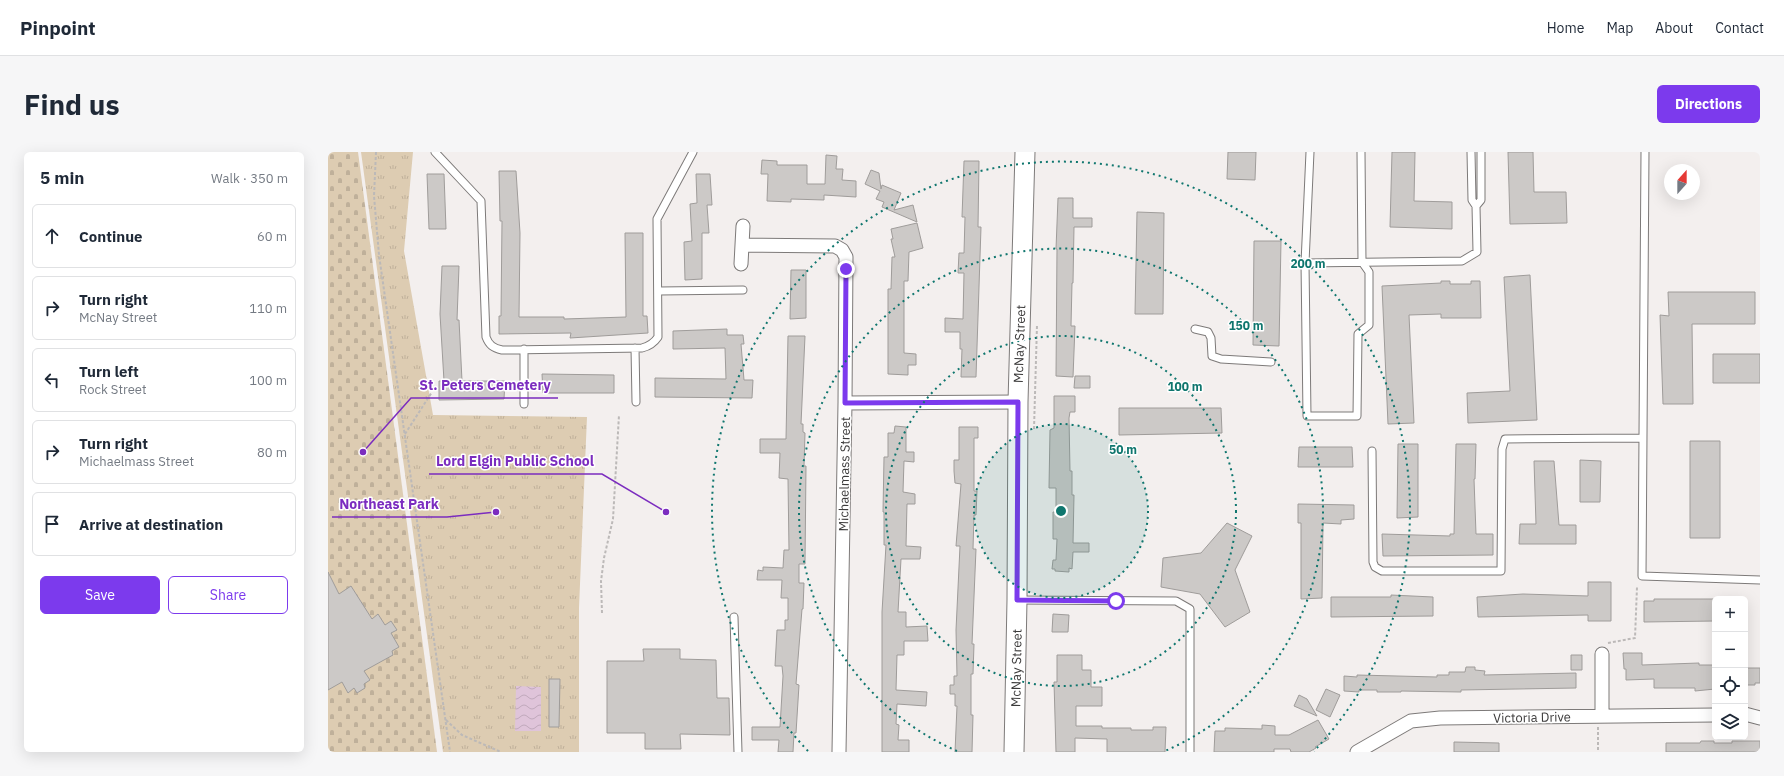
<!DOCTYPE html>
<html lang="en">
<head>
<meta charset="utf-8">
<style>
	:root { --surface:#fff; --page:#f6f6f7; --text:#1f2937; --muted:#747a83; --line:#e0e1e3; --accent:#7c3aed }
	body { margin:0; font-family:"IBM Plex Sans",sans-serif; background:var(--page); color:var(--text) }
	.controls { position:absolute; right:12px; bottom:12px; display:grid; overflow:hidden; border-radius:6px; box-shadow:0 4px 16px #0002 }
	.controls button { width:36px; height:36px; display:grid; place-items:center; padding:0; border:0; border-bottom:1px solid var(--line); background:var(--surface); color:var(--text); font:20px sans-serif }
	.compass { position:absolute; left:1336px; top:12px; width:36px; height:36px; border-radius:50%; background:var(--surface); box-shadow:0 4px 16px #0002; rotate:21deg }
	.stop { position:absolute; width:12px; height:12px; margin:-9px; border:3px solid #7c3aed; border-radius:50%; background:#fff }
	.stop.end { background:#7c3aed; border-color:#fff; box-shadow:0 1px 4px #0008 }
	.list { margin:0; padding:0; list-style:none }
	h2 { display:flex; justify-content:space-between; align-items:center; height:52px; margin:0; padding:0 16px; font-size:17px }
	h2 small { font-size:13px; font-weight:400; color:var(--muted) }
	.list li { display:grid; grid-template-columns:26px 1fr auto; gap:12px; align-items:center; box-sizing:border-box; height:64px; margin:0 8px 8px; padding:0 8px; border:1px solid var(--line); border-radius:6px }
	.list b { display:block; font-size:15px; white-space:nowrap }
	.list p { margin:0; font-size:13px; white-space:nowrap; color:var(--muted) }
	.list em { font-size:13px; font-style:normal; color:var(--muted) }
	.actions { display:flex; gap:8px; padding:12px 16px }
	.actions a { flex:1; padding:9px 0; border:1px solid var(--accent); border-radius:6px; text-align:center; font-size:14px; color:var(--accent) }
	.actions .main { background:var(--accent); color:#fff }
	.icon { flex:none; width:22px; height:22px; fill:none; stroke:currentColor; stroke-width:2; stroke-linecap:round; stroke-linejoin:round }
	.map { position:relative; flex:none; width:1432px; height:600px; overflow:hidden; border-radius:6px }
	header { display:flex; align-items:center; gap:24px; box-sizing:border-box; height:56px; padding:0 20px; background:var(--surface); border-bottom:1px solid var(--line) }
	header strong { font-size:19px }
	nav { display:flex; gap:22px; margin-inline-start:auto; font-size:14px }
	.intro { display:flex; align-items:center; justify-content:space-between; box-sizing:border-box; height:96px; padding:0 24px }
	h1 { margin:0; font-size:28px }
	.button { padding:10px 18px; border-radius:6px; background:var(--accent); color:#fff; font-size:14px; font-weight:700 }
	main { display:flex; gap:24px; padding:0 24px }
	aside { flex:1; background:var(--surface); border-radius:6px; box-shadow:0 4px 16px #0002 }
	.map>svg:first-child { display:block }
	.grass { fill:url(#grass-tufts) }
	.cemetery { fill:url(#cemetery-stones) }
	.water { fill:url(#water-waves) }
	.building { fill:#ccc9c7; stroke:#9f9c9a }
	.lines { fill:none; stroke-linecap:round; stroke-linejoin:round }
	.lane-casing { stroke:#7d7a79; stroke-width:9 }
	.street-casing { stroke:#7d7a79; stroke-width:15 }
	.secondary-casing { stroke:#7d7a79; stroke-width:21 }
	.path { stroke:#bcb9b8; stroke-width:2; stroke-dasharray:3 2; stroke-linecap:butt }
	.lane { stroke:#fff; stroke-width:7 }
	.street { stroke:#fff; stroke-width:13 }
	.secondary { stroke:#fff; stroke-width:19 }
	.route { stroke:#7c3aed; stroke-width:5 }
	.ring { fill:none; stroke:#0f766e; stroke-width:2; stroke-dasharray:2 4 }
	.labels { text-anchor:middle; stroke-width:3; stroke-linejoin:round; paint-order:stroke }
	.street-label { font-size:13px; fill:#3c3b3b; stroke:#fff }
	.centre { fill:#0f766e; stroke:#fff; stroke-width:2 }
	.ring-label { font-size:12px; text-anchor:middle; font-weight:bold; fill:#0f766e; stroke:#fff; stroke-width:3; stroke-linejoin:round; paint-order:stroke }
	.leader { fill:none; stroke:#7b2cbf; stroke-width:1.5 }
	.callout-dot { fill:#7b2cbf; stroke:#fff; stroke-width:1.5 }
	.callout-label { font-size:14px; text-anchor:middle; font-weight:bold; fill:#7b2cbf; stroke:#fff; stroke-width:3; stroke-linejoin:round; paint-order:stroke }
</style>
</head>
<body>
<header>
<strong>Pinpoint</strong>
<nav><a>Home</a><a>Map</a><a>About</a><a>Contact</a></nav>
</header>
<div class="intro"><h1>Find us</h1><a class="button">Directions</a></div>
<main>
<aside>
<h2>5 min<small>Walk · 350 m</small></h2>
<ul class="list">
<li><svg class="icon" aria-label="ahead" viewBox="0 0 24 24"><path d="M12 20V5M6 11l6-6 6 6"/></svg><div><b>Continue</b></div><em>60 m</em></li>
<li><svg class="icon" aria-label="right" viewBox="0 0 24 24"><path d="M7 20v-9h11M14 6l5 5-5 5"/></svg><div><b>Turn right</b><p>McNay Street</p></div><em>110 m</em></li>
<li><svg class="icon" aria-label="left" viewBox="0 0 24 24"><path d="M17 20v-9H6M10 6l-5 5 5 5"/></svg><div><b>Turn left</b><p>Rock Street</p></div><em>100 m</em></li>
<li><svg class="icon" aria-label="right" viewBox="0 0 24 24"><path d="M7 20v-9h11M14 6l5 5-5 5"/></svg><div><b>Turn right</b><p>Michaelmass Street</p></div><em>80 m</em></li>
<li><svg class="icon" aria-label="arrive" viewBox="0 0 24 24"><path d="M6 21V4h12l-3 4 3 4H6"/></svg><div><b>Arrive at destination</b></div></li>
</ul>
<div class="actions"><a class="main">Save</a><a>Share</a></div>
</aside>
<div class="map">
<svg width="1432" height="600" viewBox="0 0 1432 600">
	<defs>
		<pattern id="grass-tufts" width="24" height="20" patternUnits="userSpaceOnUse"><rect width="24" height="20" fill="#ddccb2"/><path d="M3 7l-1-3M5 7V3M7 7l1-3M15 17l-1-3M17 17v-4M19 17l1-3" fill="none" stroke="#bfb09a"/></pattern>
		<pattern id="cemetery-stones" width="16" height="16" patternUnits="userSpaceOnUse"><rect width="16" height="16" fill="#ddccb2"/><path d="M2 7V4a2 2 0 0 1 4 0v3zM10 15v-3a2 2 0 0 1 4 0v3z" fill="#bfb09a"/></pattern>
		<pattern id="water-waves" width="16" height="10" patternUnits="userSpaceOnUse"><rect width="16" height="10" fill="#dfc4da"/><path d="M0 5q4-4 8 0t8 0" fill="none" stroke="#c0a9bc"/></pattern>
	</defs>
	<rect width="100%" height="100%" fill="#f3efee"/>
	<path class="grass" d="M 33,0 L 85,0 L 76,99 L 105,263 L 259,265 L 251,456 L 251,600 L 115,600 Z"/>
	<path class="cemetery" d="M 0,0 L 30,0 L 109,600 L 0,600 Z"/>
	<path class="water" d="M 188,534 L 213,535 L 213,579 L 187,579 Z"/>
	<path class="building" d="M 900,0 L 928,0 L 927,28 L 899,27 Z
		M 1064,0 L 1087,0 L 1086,49 L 1124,50 L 1124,77 L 1062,75 Z
		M 1180,0 L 1205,0 L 1206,40 L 1238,40 L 1239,71 L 1182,72 Z
		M 498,3 L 509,4 L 508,17 L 515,17 L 514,28 L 528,29 L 528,45 L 496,43 L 496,48 L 463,47 L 463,50 L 439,49 L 440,22 L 433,22 L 434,8 L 449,9 L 449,13 L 479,13 L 479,32 L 497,32 Z
		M 636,9 L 651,9 L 650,75 L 653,75 L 648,225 L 633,225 L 634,197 L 632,197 L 632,180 L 617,180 L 617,166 L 635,167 L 636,121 L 630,121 L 631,101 L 636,101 L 637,65 L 634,65 Z
		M 543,18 L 551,21 L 553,37 L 554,33 L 573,41 L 566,58 L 585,53 L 589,70 L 554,55 L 556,50 L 548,47 L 552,39 L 537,32 Z
		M 171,19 L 188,19 L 192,81 L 191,165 L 236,165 L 236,167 L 298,165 L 297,81 L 315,81 L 315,164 L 319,164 L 320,181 L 242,186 L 243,181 L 171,182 L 171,164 L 173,164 L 174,69 L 172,69 Z
		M 99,22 L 116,22 L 118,77 L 101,77 Z
		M 368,22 L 382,22 L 384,53 L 379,53 L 381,81 L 374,81 L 374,127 L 357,128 L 356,90 L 364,89 L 362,52 L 369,51 Z
		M 730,46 L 745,46 L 745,66 L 764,66 L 764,75 L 746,75 L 745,131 L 744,131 L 743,174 L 747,174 L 745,225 L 728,224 L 729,97 L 728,97 Z
		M 809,60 L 836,61 L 835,162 L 807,162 Z
		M 589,71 L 595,96 L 581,100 L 580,129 L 576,129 L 576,201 L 588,202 L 588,213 L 580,213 L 580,223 L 560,222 L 560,137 L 563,137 L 564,105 L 567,105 L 563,87 L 565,87 L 563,77 Z
		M 926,89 L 953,89 L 951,194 L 925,193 Z
		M 114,114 L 131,114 L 129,168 L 131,168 L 134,229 L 177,229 L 176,247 L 111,248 L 111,229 L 116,229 L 112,162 Z
		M 463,118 L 478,118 L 478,166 L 462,167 Z
		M 1202,123 L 1209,268 L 1140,271 L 1139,241 L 1182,239 L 1176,125 Z
		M 1113,129 L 1122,129 L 1122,132 L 1143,132 L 1143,129 L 1152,129 L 1153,166 L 1113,166 L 1113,162 L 1081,163 L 1086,271 L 1060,272 L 1054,134 L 1113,131 Z
		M 1340,140 L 1427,140 L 1427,172 L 1364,172 L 1365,252 L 1335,252 L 1332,163 L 1341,164 Z
		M 399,177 L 399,183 L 415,183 L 416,192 L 413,192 L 416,228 L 425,228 L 424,246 L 327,245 L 327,226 L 398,227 L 397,196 L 345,197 L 345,179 Z
		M 460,184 L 477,184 L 473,272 L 475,272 L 475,280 L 477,281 L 476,314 L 478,314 L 477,412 L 471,412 L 471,431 L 476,431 L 475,457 L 474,457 L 468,532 L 471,533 L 468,581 L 466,581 L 465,600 L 450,600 L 451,588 L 424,588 L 424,575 L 452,575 L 455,524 L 454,514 L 447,514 L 449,478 L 457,478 L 457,468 L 460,468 L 460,446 L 453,446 L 454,428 L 429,428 L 430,418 L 435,419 L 435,415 L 455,416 L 456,398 L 461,398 L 460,327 L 451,326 L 452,301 L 432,301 L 432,287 L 458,287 Z
		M 1385,202 L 1432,202 L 1432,231 L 1385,231 Z
		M 214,222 L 286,223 L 286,241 L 215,241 Z
		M 747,224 L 762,224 L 762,236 L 746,236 Z
		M 726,244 L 747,244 L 747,260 L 742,260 L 741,266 L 742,319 L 744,319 L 744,343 L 746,343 L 745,391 L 761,391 L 761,400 L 745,400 L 744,417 L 741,416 L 741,420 L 727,419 L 727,417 L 724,417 L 725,408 L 728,408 L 729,387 L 725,387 L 725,360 L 728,360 L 728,336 L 721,336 L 722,278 L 726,276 Z
		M 791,256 L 893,256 L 894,281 L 791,283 Z
		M 567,274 L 578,275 L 578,300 L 586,300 L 586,310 L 576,309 L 575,340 L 587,342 L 587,352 L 579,352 L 578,394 L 593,395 L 592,407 L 573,407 L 570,460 L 578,460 L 578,475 L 599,474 L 600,489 L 576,489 L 576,503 L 569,503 L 568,538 L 599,540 L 598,554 L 569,552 L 568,572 L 571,573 L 570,588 L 581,588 L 581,600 L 554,600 L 554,460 L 558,393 L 556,393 L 556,360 L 555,360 L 556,305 L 560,305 L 560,281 L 566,281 Z
		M 631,275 L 650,275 L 650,286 L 646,286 L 646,339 L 649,339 L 648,363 L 646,363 L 645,397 L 648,397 L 644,492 L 646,492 L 645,522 L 643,522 L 643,563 L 645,563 L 644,600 L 627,600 L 629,554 L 627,554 L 627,542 L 622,542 L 622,533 L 626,533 L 626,524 L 629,524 L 628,478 L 632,394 L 628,394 L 633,332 L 627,331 L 626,319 L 626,308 L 631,308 Z
		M 1362,289 L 1392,289 L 1392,386 L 1362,386 Z
		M 1070,292 L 1090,292 L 1090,365 L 1069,366 Z
		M 1128,292 L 1148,292 L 1147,327 L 1146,327 L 1148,382 L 1165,382 L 1165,403 L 1055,404 L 1054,382 L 1122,384 L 1122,382 L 1126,382 Z
		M 971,295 L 1024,295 L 1025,315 L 970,315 Z
		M 1252,308 L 1273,309 L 1272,350 L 1252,350 Z
		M 1206,309 L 1226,309 L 1231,373 L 1248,373 L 1248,392 L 1191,392 L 1192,372 L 1208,372 Z
		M 970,352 L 1026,353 L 1026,367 L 1013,368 L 1013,372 L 995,371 L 994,446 L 973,447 L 973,371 L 970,371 Z
		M 899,371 L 924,384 L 907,418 L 922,460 L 897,475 L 872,442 L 833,435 L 835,406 L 873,401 Z
		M 0,420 L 11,442 L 23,434 L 44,467 L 50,462 L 57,473 L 63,469 L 69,478 L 63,481 L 71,495 L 64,499 L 65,503 L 36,519 L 42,528 L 36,532 L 37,536 L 29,541 L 26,536 L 20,541 L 14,530 L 0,538 Z
		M 1260,430 L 1283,430 L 1283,469 L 1260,469 L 1260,463 L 1150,465 L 1149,445 L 1195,442 L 1260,444 Z
		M 1063,443 L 1105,445 L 1105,464 L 1003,465 L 1003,445 L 1063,445 Z
		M 1326,447 L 1387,447 L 1387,469 L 1316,470 L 1316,449 L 1326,449 Z
		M 725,462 L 741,463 L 740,480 L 724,480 Z
		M 315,497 L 352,497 L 352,507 L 388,508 L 389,546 L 401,546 L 402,583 L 352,582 L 353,597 L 317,597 L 317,581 L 279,581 L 279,509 L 316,509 Z
		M 1295,501 L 1314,501 L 1314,513 L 1371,511 L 1371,513 L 1387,513 L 1387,537 L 1367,539 L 1367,536 L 1326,536 L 1326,527 L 1298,528 L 1298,517 L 1296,517 Z
		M 729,503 L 754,503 L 754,518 L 763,518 L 763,535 L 774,535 L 774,554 L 748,554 L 748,574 L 774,574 L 774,576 L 803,576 L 803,578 L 825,578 L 825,575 L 838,575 L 837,600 L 779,600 L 779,587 L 747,586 L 747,600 L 728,600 L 726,530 L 729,530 Z
		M 1243,503 L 1254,503 L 1254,518 L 1243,518 Z
		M 1138,515 L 1147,515 L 1147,518 L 1157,519 L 1156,523 L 1248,521 L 1248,536 L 1133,538 L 1133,540 L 1073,539 L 1073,540 L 1049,540 L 1049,538 L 1031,538 L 1031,540 L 1016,539 L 1016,524 L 1029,525 L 1029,523 L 1109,525 L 1109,523 L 1121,523 L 1121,520 L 1137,520 Z
		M 1417,516 L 1432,516 L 1432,531 L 1427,531 L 1427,533 L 1417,533 Z
		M 221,527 L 232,527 L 231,575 L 221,575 Z
		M 998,537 L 1012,543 L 1002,565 L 988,558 Z
		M 971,543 L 979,547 L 989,564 L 966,554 Z
		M 990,568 L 1001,587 L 987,595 L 988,596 L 981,600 L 963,600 L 962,597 L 946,597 L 946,600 L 886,600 L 887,579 L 897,579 L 897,576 L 934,577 L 934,573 L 947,574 L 947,583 L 961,583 Z
		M 1373,589 L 1386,589 L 1386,591 L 1404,591 L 1404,589 L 1432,589 L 1432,600 L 1338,600 L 1338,591 L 1372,591 Z
		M 1126,590 L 1171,591 L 1171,600 L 1126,600 Z"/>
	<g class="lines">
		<g class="lane-casing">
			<path id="lane" d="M 107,0 L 153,49 L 158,185 C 161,193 165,196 174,198 L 314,196 C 322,194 326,191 330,185 L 329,67 L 365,0
				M 982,0 L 977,111 L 979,264 L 1029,264 L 1030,182 L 1041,173 L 1041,120 L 1034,110 L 1033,0
				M 1317,0 L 1314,424 L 1432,428
				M 1148,54 L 1153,48 L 1153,0
				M 977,111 L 1134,109 L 1149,100 L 1148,54 L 1144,48 L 1143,0
				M 331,139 L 415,138
				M 867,177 L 880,180 L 883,186 L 884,204 L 893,207 L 943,210
				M 307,196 L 308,250
				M 196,252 L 196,197
				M 1044,299 L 1045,410 L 1047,415 L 1054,419 L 1173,419 L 1174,297 L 1177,287 L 1315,286
				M 689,448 L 848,449 L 862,457 L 862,600
				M 406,465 L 410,600"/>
		</g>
		<g class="street-casing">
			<path id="street" d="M 414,93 L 507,94 L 514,98 L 518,105 L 517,251 L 511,600
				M 413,112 L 415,74
				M 517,251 L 690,250
				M 1417,562 L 1432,566
				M 1274,564 L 1274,502
				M 1029,600 L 1083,569 L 1112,566 L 1387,563"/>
		</g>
		<g class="secondary-casing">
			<path id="secondary" d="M 686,600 L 689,448 L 690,250 L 697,0"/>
		</g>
		<path class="path" d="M 48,0 L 46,44 L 51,103 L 122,600
			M 706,277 L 709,173
			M 77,282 L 104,240
			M 274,461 L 273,429 L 276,406 L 285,367 L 291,263
			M 1280,491 L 1307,486 L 1309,435
			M 118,568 L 134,583 L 173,600
			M 1270,575 L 1270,600"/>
		<use href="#lane" class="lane"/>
		<use href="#street" class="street"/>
		<use href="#secondary" class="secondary"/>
	</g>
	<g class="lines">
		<path class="route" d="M 518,117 L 517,251 L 690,250 L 689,448 L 788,449"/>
	</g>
	<circle cx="733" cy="359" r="87" fill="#0f766e" fill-opacity=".12"/>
	<g class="ring">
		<circle cx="733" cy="359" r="87"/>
		<circle cx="733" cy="359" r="175"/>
		<path d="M629 599A262 262 0 1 1 837 599"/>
		<path d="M480 599A349 349 0 1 1 986 599"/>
	</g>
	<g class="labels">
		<g class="street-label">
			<text transform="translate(691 192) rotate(-88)" y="5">McNay Street</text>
			<text transform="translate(516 322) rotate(-89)" y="5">Michaelmass Street</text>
			<text transform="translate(688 516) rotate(-89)" y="5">McNay Street</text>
			<text transform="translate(1204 565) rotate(-1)" y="5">Victoria Drive</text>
		</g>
	</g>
	<circle cx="733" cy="359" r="6" class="centre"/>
	<g class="ring-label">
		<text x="980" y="116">200 m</text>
		<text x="918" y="178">150 m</text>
		<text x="857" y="239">100 m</text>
		<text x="795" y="302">50 m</text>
	</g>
	<path class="leader" d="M35 300L83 246H230M338 360L274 322H101M168 360L119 365H4"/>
	<g class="callout-dot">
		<circle cx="35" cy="300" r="4"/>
		<circle cx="338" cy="360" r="4"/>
		<circle cx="168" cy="360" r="4"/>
	</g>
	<g class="callout-label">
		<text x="157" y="238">St. Peters Cemetery</text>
		<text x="187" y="314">Lord Elgin Public School</text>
		<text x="61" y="357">Northeast Park</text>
	</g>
</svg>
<div class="controls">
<button>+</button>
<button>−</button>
<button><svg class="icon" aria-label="locate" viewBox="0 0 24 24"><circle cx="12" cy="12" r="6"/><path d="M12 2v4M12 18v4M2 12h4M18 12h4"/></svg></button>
<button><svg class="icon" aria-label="layers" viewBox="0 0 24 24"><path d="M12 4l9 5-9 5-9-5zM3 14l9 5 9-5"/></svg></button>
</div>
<svg class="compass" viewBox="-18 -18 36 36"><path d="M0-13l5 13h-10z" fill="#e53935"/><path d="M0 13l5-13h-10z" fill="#747a83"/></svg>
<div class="stop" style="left:788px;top:449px"></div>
<div class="stop end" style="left:518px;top:117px"></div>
</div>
</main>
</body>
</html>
